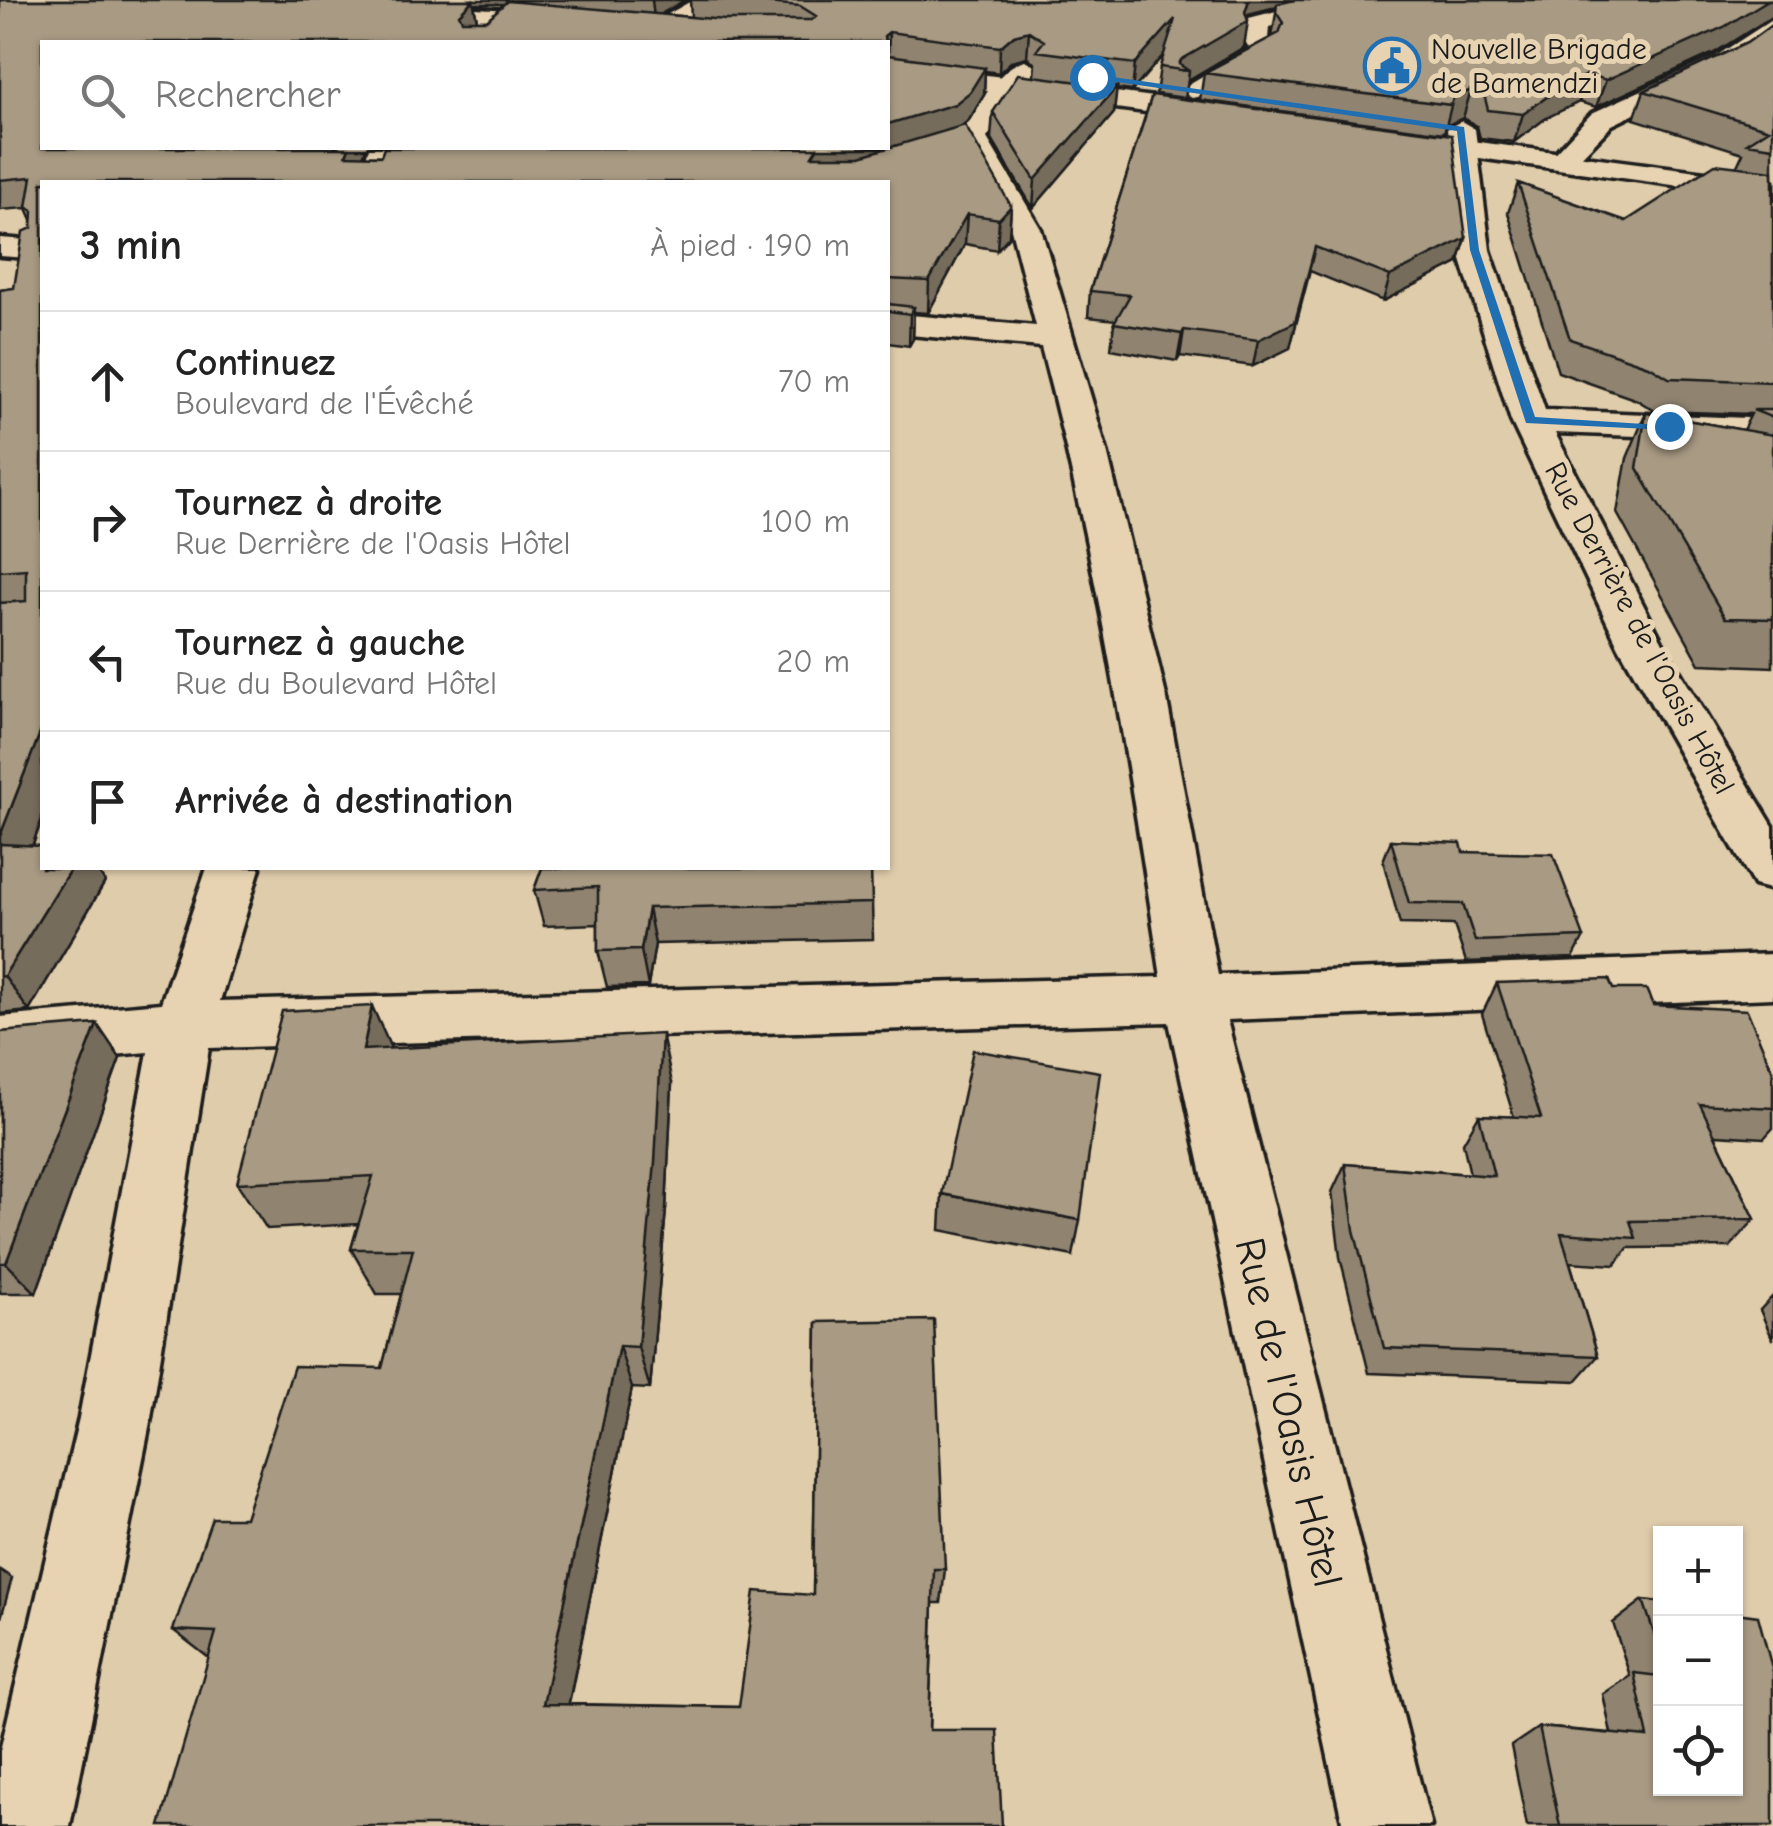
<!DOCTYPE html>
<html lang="fr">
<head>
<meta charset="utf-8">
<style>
	:root { --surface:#fff; --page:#f6f6f6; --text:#222; --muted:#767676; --line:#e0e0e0 }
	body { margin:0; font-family:"Comic Neue",sans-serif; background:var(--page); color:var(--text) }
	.controls { position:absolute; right:30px; bottom:30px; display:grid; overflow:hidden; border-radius:0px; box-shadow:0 2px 8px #0004 }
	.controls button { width:90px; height:90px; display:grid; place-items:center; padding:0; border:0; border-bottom:2px solid var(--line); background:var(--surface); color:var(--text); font:50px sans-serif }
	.stop { position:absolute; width:30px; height:30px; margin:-22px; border:8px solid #1f6fb2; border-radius:50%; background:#fff }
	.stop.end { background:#1f6fb2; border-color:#fff; box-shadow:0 2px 10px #0008 }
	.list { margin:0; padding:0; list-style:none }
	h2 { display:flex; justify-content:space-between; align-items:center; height:130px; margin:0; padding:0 40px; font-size:42px }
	h2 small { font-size:32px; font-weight:400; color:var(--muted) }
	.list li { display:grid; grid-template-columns:65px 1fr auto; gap:30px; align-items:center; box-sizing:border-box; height:140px; padding:0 40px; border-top:2px solid var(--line) }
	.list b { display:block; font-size:38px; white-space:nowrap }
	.list p { margin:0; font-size:32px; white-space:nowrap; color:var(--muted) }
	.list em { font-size:32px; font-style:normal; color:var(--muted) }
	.icon { flex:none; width:55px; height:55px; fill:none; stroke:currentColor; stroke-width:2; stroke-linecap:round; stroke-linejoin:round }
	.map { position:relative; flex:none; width:1773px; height:1826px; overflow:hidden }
	.search { position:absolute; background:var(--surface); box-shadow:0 2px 8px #0004; left:40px; top:40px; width:850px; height:110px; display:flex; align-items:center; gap:25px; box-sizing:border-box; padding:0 35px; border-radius:0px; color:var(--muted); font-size:38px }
	.panel { position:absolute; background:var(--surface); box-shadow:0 2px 8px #0004; left:40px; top:180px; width:850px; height:690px; border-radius:0px }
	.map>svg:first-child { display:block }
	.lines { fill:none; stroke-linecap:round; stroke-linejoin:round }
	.street-casing { stroke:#1c1c1c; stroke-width:7 }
	.secondary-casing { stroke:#1c1c1c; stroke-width:7 }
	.primary-casing { stroke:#1c1c1c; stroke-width:7 }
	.street { fill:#e7d3b1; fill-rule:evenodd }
	.secondary { fill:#e7d3b1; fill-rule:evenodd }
	.primary { fill:#e7d3b1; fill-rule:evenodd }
	.wall { fill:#908471; stroke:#1c1c1c; stroke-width:2.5; fill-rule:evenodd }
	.shaded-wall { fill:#766c5c; stroke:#1c1c1c; stroke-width:2.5 }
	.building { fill:#a89a83; stroke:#1c1c1c; stroke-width:2.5 }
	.route { fill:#1f6fb2 }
	.labels { text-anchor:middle; stroke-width:10; stroke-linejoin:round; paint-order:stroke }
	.far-poi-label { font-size:30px; fill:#1c1c1c; stroke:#e7d3b1; text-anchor:start }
	.far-street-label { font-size:30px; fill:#1c1c1c; stroke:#e7d3b1 }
	.near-street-label { font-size:42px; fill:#1c1c1c; stroke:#e7d3b1 }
</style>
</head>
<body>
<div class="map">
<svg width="1773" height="1826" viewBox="0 0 1773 1826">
	<rect width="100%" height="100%" fill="#dfccab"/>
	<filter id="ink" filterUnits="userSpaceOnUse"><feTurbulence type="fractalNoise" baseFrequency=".01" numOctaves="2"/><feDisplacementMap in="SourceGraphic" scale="20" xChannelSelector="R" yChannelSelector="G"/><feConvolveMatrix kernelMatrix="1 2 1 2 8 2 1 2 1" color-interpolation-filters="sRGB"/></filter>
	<g filter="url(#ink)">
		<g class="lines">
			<g class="street-casing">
				<path id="street" d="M 693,0 L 722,0 L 665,32 L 649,32 L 645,27 Z
					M 1318,0 L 1356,0 L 1353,5 L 1269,27 L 1268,39 L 1275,51 L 1272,56 L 1201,96 L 1192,98 L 1179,90 L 1249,48 L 1244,39 L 1249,18 Z
					M 1025,60 L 1038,68 L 1018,89 L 987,138 L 1041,229 L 1107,451 L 1167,700 L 1218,975 L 1773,954 L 1773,998 L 1227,1020 L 1431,1826 L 1343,1826 L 1169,1022 L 209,1048 L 151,1418 L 70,1826 L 0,1826 L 0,1751 L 79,1418 L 148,1052 L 0,1065 L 0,1017 L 161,1003 L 207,868 L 260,868 L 220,1001 L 1161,977 C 1129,765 1096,555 1041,347 L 888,333 L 888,313 L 1036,326 L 1011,229 L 959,138 C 975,114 995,68 1025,60 Z
					M 1461,121 L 1475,129 L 1490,250 L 1545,410 L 1773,419 L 1773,441 L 1555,433 L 1665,647 L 1773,826 L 1773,890 L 1754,885 L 1619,647 L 1511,421 L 1458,250 L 1447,129 Z
					M 369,148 L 397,148 L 386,182 L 357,182 Z
					M 0,238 L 42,241 L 42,259 L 0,256 Z"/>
			</g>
			<g class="secondary-casing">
				<path id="secondary" d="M 1773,19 L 1773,37 L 1734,66 L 1612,125 L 1570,168 L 1550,168 L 1546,162 L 1592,113 L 1716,56 Z"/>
			</g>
			<g class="primary-casing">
				<path id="primary" d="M 400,4 L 569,13 L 581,20 L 569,27 L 392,16 L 388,11 Z
					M 888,62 L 1222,106 L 1235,114 L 1222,122 L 888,78 Z
					M 1381,129 L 1773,181 L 1773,199 L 1371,143 L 1367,137 L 1371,131 Z"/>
			</g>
			<use href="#street" class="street"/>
			<use href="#secondary" class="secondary"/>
			<use href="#primary" class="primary"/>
		</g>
		<path class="wall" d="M 0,0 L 685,0 L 660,14 L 691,17 L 690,0 L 1773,0 L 1714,53 L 1596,107 L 1579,102 L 1546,118 L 1514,142 L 1480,138 L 1477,126 L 1463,118 L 1446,126 L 1444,133 L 1200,100 L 1204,73 L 1272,37 L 1277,7 L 1248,14 L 1244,47 L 1188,80 L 1185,98 L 1156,94 L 1160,67 L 1164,54 L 1132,91 L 1116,89 L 1114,113 L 1033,208 L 991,138 L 993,112 L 1034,76 L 1035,63 L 1027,57 L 1012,61 L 999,73 L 985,71 L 984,95 L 969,120 L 961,126 L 1011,206 L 1009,236 L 997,250 L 965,244 L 928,313 L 914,312 L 913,339 L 909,346 L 888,343 L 888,182 L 42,182 L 42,819 L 33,845 L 105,882 L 29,1011 L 0,1014 L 0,290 L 14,288 L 32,228 L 32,220 L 27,208 L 0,210 ZM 474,4 L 504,4 L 487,20 L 477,20 ZM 42,42 L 888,148 L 363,156 Z
			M 1773,24 L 1773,667 L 1700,664 L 1617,513 L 1627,458 L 1646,413 L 1743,430 L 1751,414 L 1655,411 L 1637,400 L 1558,372 L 1508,213 L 1518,183 L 1626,221 L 1737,166 L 1743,153 L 1634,119 L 1644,91 L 1747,43 Z
			M 1152,95 L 1466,238 L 1458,263 L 1383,301 L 1310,271 L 1290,348 L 1253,366 L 1180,356 L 1177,361 L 1111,349 L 1114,323 L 1116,320 L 1088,317 L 1090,291 Z
			M 1391,840 L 1463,852 L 1584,937 L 1573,958 L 1466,962 L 1454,925 L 1400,924 L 1383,861 Z
			M 542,868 L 872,903 L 873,939 L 655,944 L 648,986 L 607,987 L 598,951 L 598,924 L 544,926 L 534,890 Z
			M 1497,983 L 1613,989 L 1653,1005 L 1773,1072 L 1773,1128 L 1764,1138 L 1715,1135 L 1755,1219 L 1730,1247 L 1628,1248 L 1615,1265 L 1570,1262 L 1598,1356 L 1576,1381 L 1369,1373 L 1340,1257 L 1332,1192 L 1345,1164 L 1470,1174 L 1463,1143 L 1479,1115 L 1514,1117 L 1482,1014 Z
			M 0,1032 L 120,1058 L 36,1293 L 0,1293 Z
			M 391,1048 L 672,1083 L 666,1209 L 650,1389 L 632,1388 L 569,1704 L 739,1707 L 813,1595 L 817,1322 L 945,1569 L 941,1603 L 933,1603 L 929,1730 L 1002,1826 L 209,1658 L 173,1630 L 245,1518 L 382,1368 L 401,1294 L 377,1294 L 351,1249 L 358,1224 L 267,1229 L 237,1183 Z
			M 942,1194 L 1080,1220 L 1073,1256 L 940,1230 Z
			M 1773,1296 L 1773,1340 L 1760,1310 Z
			M 1643,1600 L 1660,1602 L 1660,1788 L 1773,1826 L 1527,1826 L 1511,1746 L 1539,1727 L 1611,1733 L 1603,1694 L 1630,1676 L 1613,1623 Z"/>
		<path class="shaded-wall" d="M 473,0 L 478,25 L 464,39 L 459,14 Z
			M 652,0 L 685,0 L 654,18 Z
			M 1249,0 L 1303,0 L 1248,14 L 1245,22 L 1248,21 L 1244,47 L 1188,80 L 1189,71 L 1179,70 L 1181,60 L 1245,12 Z
			M 1768,0 L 1773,0 L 1773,16 L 1714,53 L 1596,107 L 1606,80 Z
			M 1175,19 L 1172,45 L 1132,91 L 1135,64 Z
			M 1029,31 L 1027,57 L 1012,61 L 999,73 L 1000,47 L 1014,35 Z
			M 889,32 L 888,58 L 888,59 L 888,42 L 884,42 L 884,36 Z
			M 985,68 L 984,95 L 969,120 L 954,132 L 820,172 L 812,156 L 817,148 L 888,148 L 888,124 Z
			M 1588,74 L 1579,102 L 1546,118 L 1514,142 L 1523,114 L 1555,91 Z
			M 1117,87 L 1114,113 L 1033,208 L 1035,180 Z
			M 1471,90 L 1463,118 L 1446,126 L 1453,98 Z
			M 349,148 L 366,148 L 354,182 L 346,155 Z
			M 1011,206 L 1009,236 L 997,250 L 999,219 Z
			M 967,214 L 965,244 L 928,313 L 929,281 Z
			M 1466,238 L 1458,263 L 1383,301 L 1390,276 Z
			M 1315,247 L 1290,348 L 1253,366 L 1258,340 Z
			M 914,307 L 913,339 L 909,346 L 910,314 Z
			M 1184,330 L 1180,356 L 1177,361 L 1182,334 Z
			M 42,728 L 42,819 L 20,879 L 0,849 L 0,836 Z
			M 71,868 L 96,868 L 105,882 L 29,1011 L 4,976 Z
			M 648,908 L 655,944 L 648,986 L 641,950 Z
			M 372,1006 L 394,1055 L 363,1050 Z
			M 97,1024 L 120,1058 L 36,1293 L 6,1263 Z
			M 662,1034 L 672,1083 L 666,1209 L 650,1389 L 638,1347 Z
			M 619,1346 L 632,1388 L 563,1732 L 543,1704 Z
			M 0,1570 L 12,1578 L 0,1622 Z"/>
		<path class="building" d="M 0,0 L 473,0 L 459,14 L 462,20 L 487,20 L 507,1 L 725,20 L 812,20 L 816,16 L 800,6 L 734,0 L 1249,0 L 1245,12 L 1248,21 L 1181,60 L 1179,64 L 1189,71 L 1160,67 L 1175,19 L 1135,64 L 1036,51 L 1044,41 L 1029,31 L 1014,35 L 1000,47 L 889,32 L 884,36 L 885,42 L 42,42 L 42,148 L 349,148 L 346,155 L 381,156 L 384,148 L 817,148 L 812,156 L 861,156 L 965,125 L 1011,206 L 999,219 L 967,214 L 929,281 L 888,279 L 888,182 L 42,182 L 42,728 L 0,836 L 0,603 L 26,601 L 26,569 L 0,571 L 0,290 L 14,288 L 23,232 L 32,228 L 33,211 L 27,207 L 32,177 L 0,180 Z
			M 1295,0 L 1768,0 L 1724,27 L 1606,80 L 1588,74 L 1555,91 L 1523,114 L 1488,110 L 1485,98 L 1471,90 L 1453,98 L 1451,105 L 1204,73 L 1279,33 L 1283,23 L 1276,12 L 1277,4 Z
			M 1773,24 L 1773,147 L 1747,143 L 1769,129 L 1644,91 L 1747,43 Z
			M 888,55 L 985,68 L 970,92 L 955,104 L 888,124 Z
			M 1018,74 L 1117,87 L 1035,180 L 993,112 Z
			M 1152,95 L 1452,135 L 1466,238 L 1390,276 L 1315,247 L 1295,322 L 1258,340 L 1184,330 L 1182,334 L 1114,323 L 1130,295 L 1090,291 Z
			M 1715,164 L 1773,171 L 1773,382 L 1669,378 L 1651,367 L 1570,339 L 1518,183 L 1626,221 Z
			M 888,304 L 914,307 L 910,314 L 888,311 Z
			M 1753,410 L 1773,410 L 1773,418 Z
			M 1646,413 L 1773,435 L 1773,619 L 1725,618 L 1637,468 Z
			M 1391,840 L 1461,843 L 1463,852 L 1553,854 L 1584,937 L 1475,941 L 1463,904 L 1409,903 Z
			M 0,844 L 42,846 L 42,868 L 71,868 L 4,976 L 0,977 Z
			M 542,868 L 871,868 L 872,903 L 648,908 L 641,950 L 598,951 L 598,887 L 534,890 Z
			M 1609,979 L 1613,989 L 1646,989 L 1653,1005 L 1747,1010 L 1773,1072 L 1773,1108 L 1700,1104 L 1755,1219 L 1630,1221 L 1636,1238 L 1561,1233 L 1598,1356 L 1384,1348 L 1354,1230 L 1345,1164 L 1494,1176 L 1479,1115 L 1541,1118 L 1497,983 Z
			M 372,1006 L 363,1050 L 662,1034 L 655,1162 L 638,1347 L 619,1346 L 543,1704 L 739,1707 L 755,1591 L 813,1595 L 817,1322 L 934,1320 L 945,1569 L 934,1569 L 929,1730 L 997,1730 L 1002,1826 L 160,1826 L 216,1632 L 173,1630 L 212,1518 L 245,1518 L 294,1366 L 382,1368 L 413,1249 L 351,1249 L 373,1176 L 237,1183 L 282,1011 Z
			M 97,1024 L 6,1263 L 0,1263 L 0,1032 Z
			M 973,1050 L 1100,1072 L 1080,1220 L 942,1194 Z
			M 1643,1600 L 1660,1602 L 1660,1651 Z
			M 1736,1613 L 1758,1616 L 1773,1672 L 1773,1826 L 1560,1826 L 1539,1727 L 1648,1737 L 1634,1673 L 1660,1676 L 1660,1788 L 1736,1788 Z"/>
	</g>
	<path class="route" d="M 1092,74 L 1464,127 L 1479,250 L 1535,417 L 1675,426 L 1669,430 L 1526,423 L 1470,250 L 1457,131 L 1089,78 Z"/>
	<defs>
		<g id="civic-ring" transform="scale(2.875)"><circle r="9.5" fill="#e7d3b1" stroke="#1f6fb2" stroke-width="1.5"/><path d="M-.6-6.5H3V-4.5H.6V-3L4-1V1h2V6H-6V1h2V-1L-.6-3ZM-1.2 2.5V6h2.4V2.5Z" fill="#1f6fb2"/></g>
	</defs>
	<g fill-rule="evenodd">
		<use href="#civic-ring" x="1392" y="66"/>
	</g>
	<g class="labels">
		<g class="far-poi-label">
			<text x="1431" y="59">Nouvelle Brigade<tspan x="1431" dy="34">de Bamendzi</tspan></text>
		</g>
		<g class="far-street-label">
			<text transform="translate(1640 628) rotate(62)" y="10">Rue Derrière de l'Oasis Hôtel</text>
		</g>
		<g class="near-street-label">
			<text transform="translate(1290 1412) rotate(77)" y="15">Rue de l'Oasis Hôtel</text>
		</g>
	</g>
</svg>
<div class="controls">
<button>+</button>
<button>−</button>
<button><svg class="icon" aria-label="locate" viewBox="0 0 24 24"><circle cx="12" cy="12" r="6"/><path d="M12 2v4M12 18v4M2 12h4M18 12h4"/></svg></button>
</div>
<div class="stop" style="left:1092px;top:77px"></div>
<div class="stop end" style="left:1669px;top:426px"></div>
<div class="search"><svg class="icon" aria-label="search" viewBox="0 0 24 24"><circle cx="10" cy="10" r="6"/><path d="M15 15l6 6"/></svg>Rechercher</div>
<section class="panel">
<h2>3 min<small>À pied · 190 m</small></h2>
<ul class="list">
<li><svg class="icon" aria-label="ahead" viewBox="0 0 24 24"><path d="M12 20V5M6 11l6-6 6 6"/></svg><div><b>Continuez</b><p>Boulevard de l'Évêché</p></div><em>70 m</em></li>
<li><svg class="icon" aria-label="right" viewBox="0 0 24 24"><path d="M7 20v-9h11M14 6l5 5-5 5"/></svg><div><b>Tournez à droite</b><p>Rue Derrière de l'Oasis Hôtel</p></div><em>100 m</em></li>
<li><svg class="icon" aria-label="left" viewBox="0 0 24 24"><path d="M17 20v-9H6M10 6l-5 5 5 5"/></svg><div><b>Tournez à gauche</b><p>Rue du Boulevard Hôtel</p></div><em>20 m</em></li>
<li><svg class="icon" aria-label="arrive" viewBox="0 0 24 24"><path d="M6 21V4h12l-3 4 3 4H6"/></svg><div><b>Arrivée à destination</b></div></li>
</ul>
</section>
</div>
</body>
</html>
